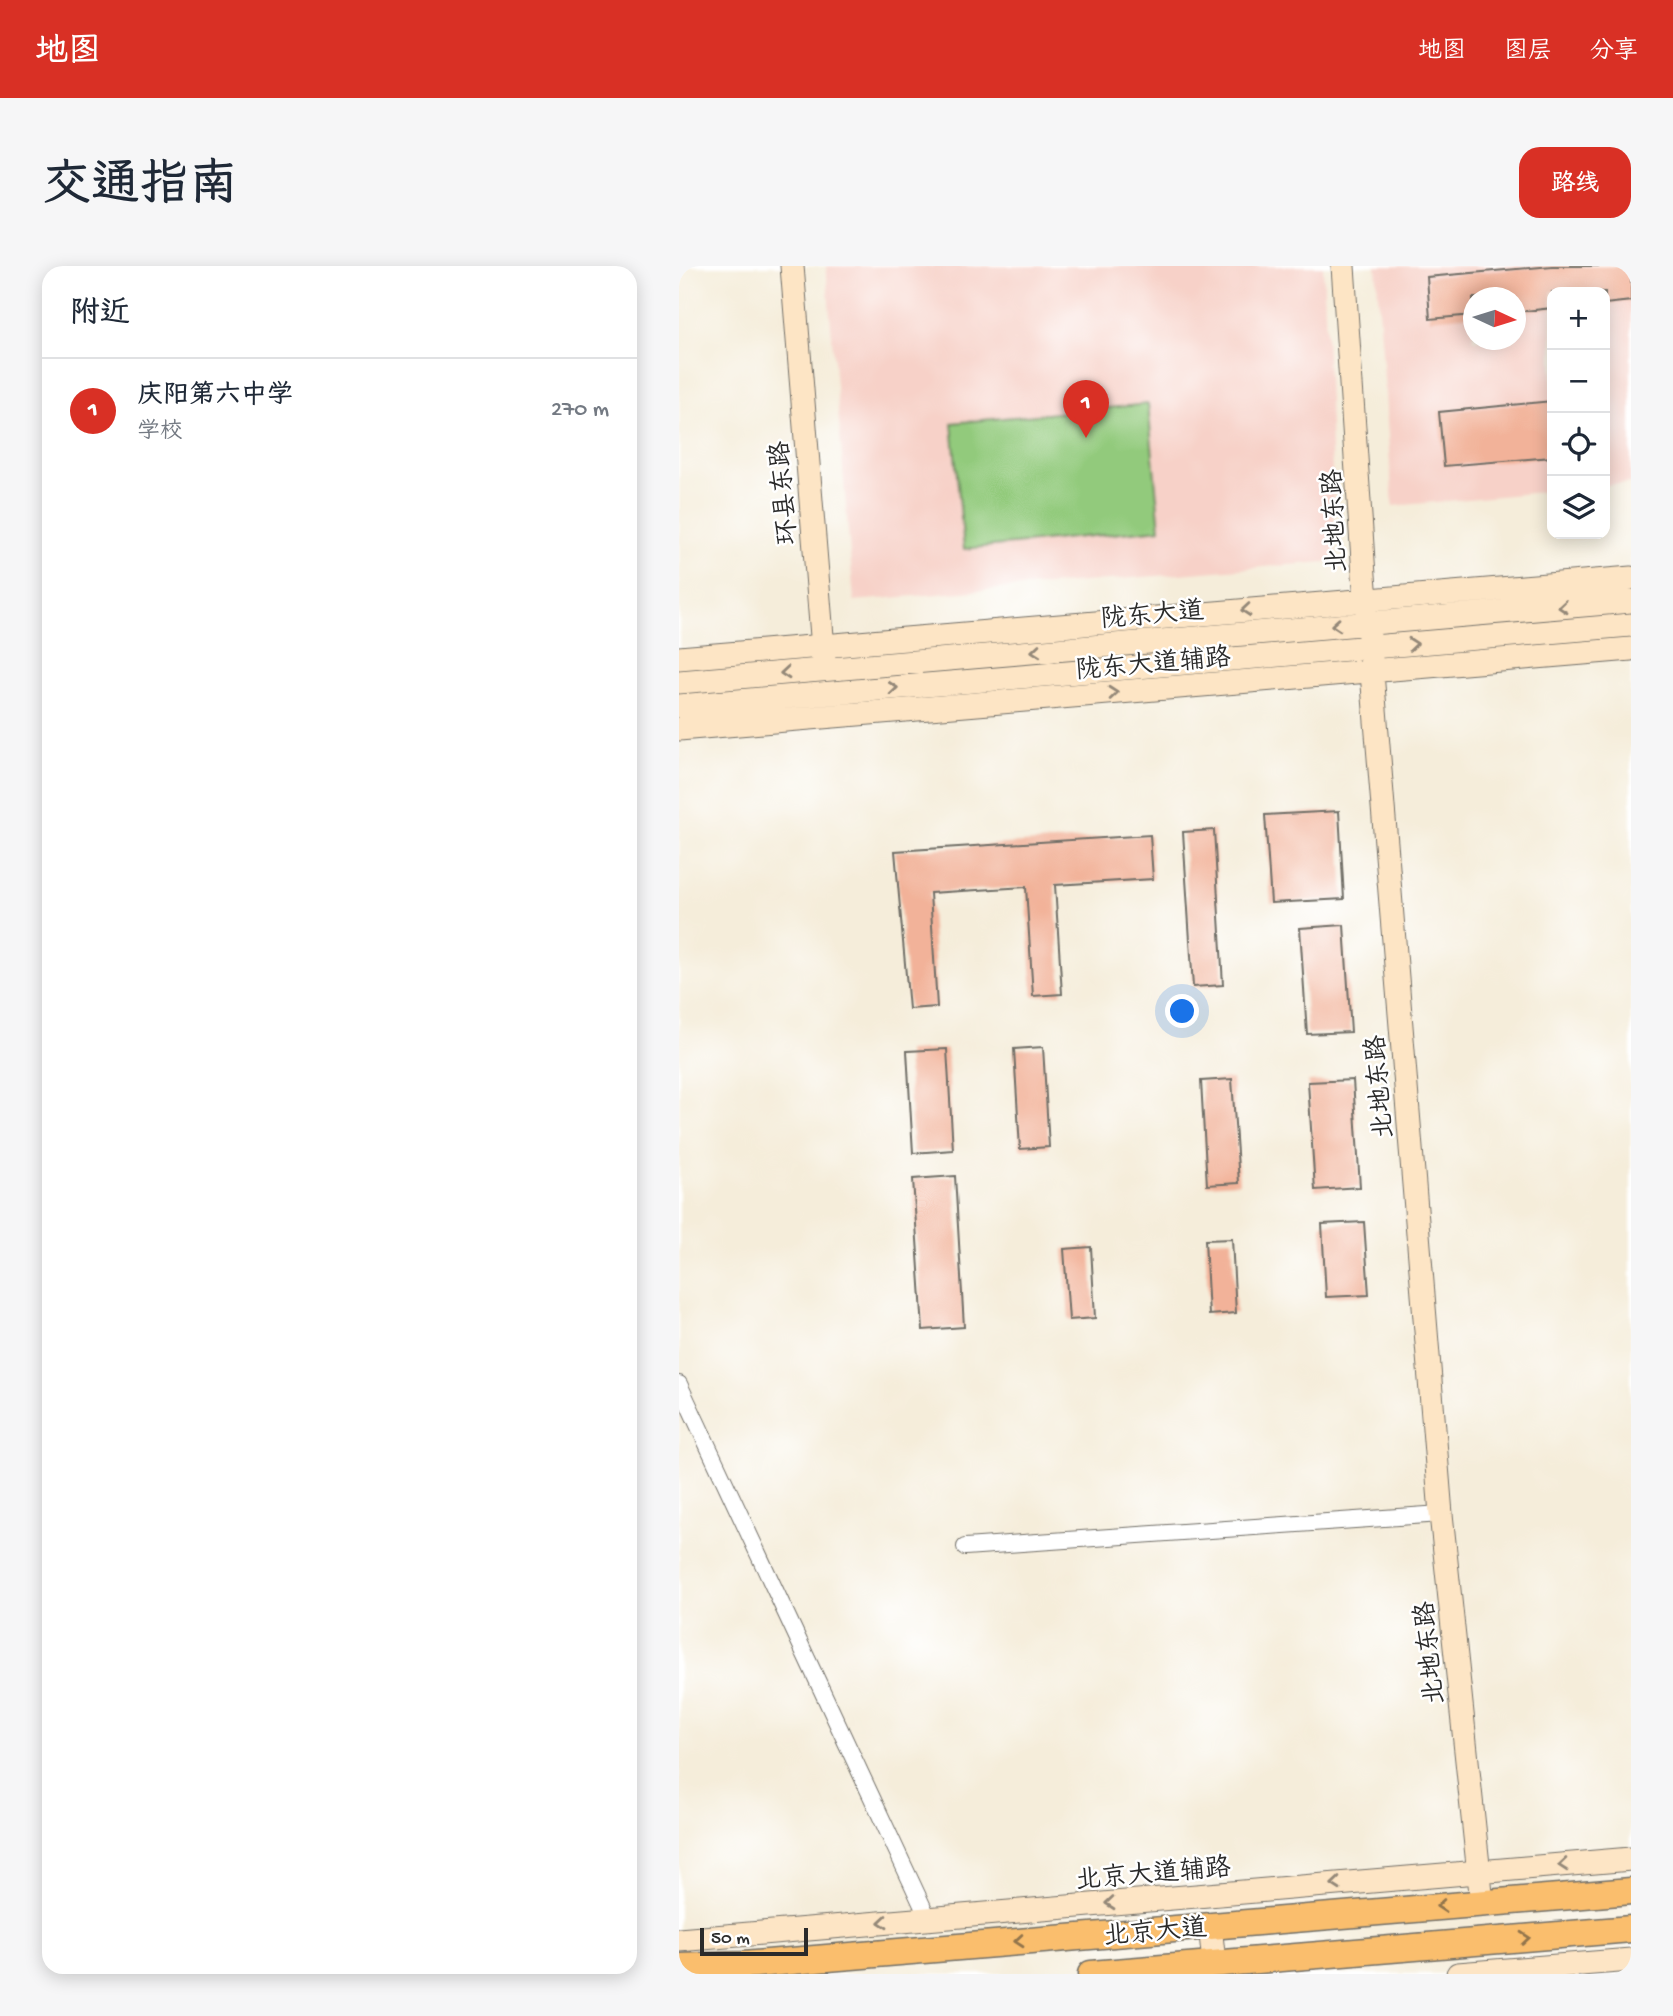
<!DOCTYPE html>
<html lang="zh">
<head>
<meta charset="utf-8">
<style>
	:root { --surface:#fff; --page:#f6f6f7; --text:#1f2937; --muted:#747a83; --line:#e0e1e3; --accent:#d93025 }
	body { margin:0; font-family:"Gochi Hand","LXGW WenKai TC",sans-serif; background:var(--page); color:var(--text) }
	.controls { position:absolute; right:21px; top:21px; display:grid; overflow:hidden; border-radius:14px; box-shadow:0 4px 18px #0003 }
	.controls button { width:63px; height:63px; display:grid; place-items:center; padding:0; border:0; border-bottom:2px solid var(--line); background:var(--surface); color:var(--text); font:35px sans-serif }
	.compass { position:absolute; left:784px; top:21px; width:63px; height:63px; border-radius:50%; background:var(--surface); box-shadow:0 4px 18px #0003; rotate:94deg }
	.scale { position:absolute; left:21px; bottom:18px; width:108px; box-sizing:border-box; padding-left:7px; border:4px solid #2b2b2b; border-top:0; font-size:19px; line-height:24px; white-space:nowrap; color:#2b2b2b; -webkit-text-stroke:5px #fff; paint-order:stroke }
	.you { position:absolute; left:504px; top:746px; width:24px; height:24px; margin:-18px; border:5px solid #fff; border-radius:50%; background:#1a73e8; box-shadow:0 0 0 10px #1a73e833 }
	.badge { display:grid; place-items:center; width:46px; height:46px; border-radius:50%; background:var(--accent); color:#fff; font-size:23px; font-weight:700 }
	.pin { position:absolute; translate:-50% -58px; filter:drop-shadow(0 2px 4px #0008) }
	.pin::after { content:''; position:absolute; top:37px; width:24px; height:21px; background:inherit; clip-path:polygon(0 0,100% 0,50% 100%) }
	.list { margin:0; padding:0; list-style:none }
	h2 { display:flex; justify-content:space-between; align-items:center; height:91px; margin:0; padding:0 28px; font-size:30px }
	h2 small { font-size:23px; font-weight:400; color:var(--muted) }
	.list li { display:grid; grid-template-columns:46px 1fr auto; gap:21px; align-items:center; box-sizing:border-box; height:105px; padding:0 28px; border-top:2px solid var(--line) }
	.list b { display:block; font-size:26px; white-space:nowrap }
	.list p { margin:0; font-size:23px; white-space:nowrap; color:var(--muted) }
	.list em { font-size:23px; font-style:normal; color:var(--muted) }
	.icon { flex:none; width:38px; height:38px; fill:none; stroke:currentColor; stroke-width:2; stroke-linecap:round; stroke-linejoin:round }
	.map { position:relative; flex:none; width:952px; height:1708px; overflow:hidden; border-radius:21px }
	header { display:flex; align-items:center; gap:42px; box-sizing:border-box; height:98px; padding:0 35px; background:var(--accent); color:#fff }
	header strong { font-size:33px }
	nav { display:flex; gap:38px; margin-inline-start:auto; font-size:24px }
	.intro { display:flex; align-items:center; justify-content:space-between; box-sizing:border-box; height:168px; padding:0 42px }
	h1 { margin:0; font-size:49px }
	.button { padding:18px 32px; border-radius:21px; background:var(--accent); color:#fff; font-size:24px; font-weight:700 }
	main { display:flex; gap:42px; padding:0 42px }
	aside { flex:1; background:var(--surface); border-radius:21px; box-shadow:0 4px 18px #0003 }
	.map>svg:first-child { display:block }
	.built { fill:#f7d1c8; fill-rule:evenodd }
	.green { fill:#92ca7c; stroke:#5e7a54; stroke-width:2 }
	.building { fill:#f2b299 }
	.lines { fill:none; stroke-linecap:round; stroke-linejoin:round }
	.street-casing { stroke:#726f68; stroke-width:18 }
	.secondary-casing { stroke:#726f68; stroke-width:25 }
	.primary-casing { stroke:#726f68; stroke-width:29 }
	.street { stroke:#fff; stroke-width:16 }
	.secondary { stroke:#fde5c5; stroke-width:23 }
	.primary { stroke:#fabe6d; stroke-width:26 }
	.oneway { stroke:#948878 }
	.oneway2 { stroke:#92744c }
	.labels { text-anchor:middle; stroke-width:5; stroke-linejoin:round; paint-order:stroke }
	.street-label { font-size:26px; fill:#2b2b2b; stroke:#fff }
</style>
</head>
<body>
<header>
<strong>地图</strong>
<nav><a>地图</a><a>图层</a><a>分享</a></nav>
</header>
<div class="intro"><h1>交通指南</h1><a class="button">路线</a></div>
<main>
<aside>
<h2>附近<small></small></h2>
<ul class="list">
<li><span class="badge">1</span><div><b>庆阳第六中学</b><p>学校</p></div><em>270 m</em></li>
</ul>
</aside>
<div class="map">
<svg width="952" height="1708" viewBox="0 0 952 1708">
	<rect width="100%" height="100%" fill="#fff"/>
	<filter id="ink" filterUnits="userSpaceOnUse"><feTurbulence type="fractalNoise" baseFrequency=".0143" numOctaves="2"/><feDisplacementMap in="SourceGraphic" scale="14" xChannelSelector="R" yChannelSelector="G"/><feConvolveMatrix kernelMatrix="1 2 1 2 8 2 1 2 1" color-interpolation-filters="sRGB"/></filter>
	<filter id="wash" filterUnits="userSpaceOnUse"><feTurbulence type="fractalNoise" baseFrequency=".00686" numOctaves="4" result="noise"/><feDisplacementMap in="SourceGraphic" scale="28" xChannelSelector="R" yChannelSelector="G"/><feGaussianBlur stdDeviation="1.57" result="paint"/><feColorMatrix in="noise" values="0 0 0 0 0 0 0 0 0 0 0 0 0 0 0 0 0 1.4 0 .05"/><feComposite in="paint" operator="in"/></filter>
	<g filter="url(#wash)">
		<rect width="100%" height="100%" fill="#f5edda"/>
		<path class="built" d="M 147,0 L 644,0 L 657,295 L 175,335 Z
			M 697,0 L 952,0 L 952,217 L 926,219 L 926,26 L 873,26 L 873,225 L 714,240 ZM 794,32 L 836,32 L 836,74 L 794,74 Z"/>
		<path class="green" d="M 469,138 L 481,263 L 285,283 L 273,157 Z"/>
		<g id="blocks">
			<path class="building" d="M 873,0 L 952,0 L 952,35 L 926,38 L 926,26 L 873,26 L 873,42 L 836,46 L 836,32 L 794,32 L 794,49 L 751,53 L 748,11 Z
				M 873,135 L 873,191 L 765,200 L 760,146 Z
				M 660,545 L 665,633 L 592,637 L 586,549 Z
				M 535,564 L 544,719 L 514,721 L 504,566 Z
				M 471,569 L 474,613 L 376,619 L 383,728 L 354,730 L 347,621 L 251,627 L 258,741 L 230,743 L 216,585 Z
				M 665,659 L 672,766 L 628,768 L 621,662 Z
				M 364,781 L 370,881 L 341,883 L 335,783 Z
				M 268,783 L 274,884 L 234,887 L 228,785 Z
				M 553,813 L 560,917 L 528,919 L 522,815 Z
				M 674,814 L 681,921 L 636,924 L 629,816 Z
				M 276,910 L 285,1061 L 244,1064 L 234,913 Z
				M 685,956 L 690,1029 L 647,1031 L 643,958 Z
				M 553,973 L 557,1047 L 530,1049 L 526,974 Z
				M 412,981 L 416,1052 L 390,1054 L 385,983 Z"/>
		</g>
	</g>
	<g filter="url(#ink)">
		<use href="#blocks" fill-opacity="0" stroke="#726f68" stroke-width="2"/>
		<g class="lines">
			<g class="street-casing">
				<path id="street" d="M 0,1118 L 249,1652
					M 286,1281 L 762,1248"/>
			</g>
			<g class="secondary-casing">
				<path id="secondary" d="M 113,0 L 145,395
					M 664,0 L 685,309 L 762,1248 L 803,1637
					M 0,392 L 952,312
					M 0,416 L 952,335
					M 0,440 L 952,359
					M 0,463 L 952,383
					M 531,1659 L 535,1697
					M 0,1674 L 952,1593
					M 779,1708 L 952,1694"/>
			</g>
			<g class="primary-casing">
				<path id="primary" d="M 0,1701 L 64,1699 L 952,1625
					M 412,1708 L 952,1663"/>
			</g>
			<use href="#street" class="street"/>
			<use href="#secondary" class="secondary"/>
			<use href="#primary" class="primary"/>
		</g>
		<defs><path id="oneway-chevron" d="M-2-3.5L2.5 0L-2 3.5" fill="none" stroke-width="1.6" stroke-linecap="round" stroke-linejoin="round" transform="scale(1.75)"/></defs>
		<g class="oneway">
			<use href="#oneway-chevron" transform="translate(884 341) rotate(175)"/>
			<use href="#oneway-chevron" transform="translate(567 344) rotate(175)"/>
			<use href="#oneway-chevron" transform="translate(657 359) rotate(176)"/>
			<use href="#oneway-chevron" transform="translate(734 378) rotate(-5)"/>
			<use href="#oneway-chevron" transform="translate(357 385) rotate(175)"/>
			<use href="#oneway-chevron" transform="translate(106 407) rotate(175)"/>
			<use href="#oneway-chevron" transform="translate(214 422) rotate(-5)"/>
			<use href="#oneway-chevron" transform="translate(434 427) rotate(-5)"/>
			<use href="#oneway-chevron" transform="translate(884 1599) rotate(175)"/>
			<use href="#oneway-chevron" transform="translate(657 1618) rotate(175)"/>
			<use href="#oneway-chevron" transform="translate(431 1637) rotate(175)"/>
			<use href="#oneway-chevron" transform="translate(204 1656) rotate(175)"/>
		</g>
		<g class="oneway2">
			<use href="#oneway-chevron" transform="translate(762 1640) rotate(175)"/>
			<use href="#oneway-chevron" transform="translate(846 1672) rotate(-5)"/>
			<use href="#oneway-chevron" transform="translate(340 1675) rotate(175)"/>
		</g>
	</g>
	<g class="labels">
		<g class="street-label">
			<text transform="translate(103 227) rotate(-95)" y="9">环县东路</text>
			<text transform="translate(654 255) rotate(-93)" y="9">北地东路</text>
			<text transform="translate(473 347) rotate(-5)" y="9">陇东大道</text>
			<text transform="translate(474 396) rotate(-5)" y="9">陇东大道辅路</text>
			<text transform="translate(699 821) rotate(-95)" y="9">北地东路</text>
			<text transform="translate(749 1387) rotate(-96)" y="9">北地东路</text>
			<text transform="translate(474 1606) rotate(-5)" y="9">北京大道辅路</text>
			<text transform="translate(476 1664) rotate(-5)" y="9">北京大道</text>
		</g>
	</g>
</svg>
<div class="controls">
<button>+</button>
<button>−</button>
<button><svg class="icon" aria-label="locate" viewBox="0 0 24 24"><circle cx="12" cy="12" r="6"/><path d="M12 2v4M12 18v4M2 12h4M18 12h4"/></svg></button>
<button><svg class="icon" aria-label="layers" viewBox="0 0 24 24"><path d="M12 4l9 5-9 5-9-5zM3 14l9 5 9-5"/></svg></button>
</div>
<svg class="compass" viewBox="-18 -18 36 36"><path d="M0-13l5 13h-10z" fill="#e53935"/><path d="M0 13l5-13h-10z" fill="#747a83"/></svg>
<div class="scale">50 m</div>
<div class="you"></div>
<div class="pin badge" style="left:407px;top:172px">1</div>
</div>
</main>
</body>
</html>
